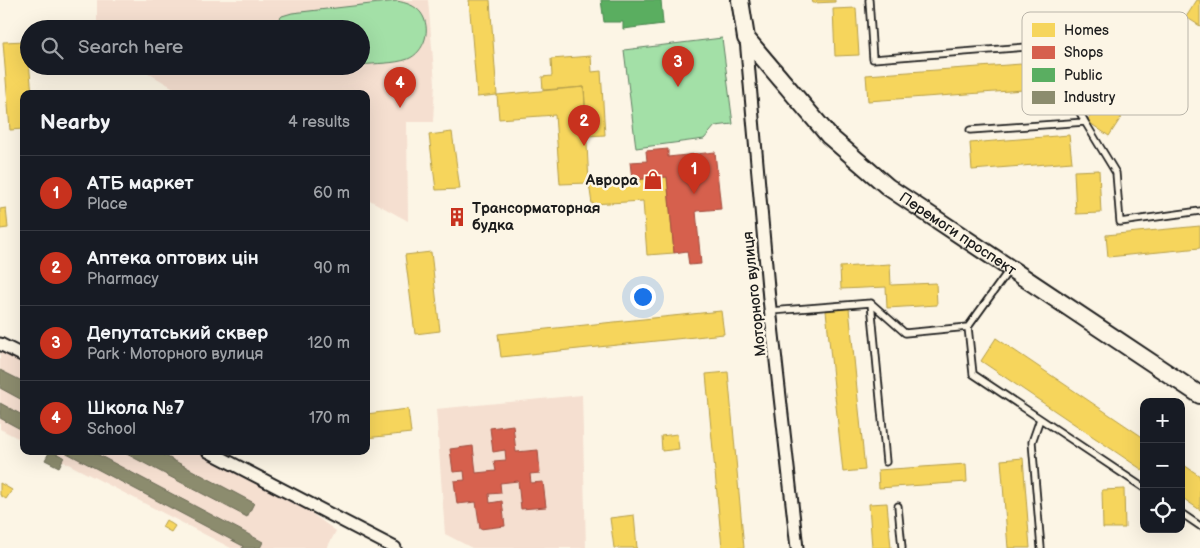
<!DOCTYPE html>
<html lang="en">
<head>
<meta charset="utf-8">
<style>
	:root { --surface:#171b24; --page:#242831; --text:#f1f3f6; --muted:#9ea1a6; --line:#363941; --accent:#c8321e }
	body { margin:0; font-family:"Balsamiq Sans",sans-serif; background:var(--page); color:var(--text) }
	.controls { position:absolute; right:15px; bottom:15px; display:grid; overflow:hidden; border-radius:10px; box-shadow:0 5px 20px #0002 }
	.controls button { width:45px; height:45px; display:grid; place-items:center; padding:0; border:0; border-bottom:1px solid var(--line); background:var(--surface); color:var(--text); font:25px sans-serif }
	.you { position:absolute; left:642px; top:296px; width:18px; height:18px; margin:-12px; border:4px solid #fff; border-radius:50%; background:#1a73e8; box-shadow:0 0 0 8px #1a73e833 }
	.badge { display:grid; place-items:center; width:32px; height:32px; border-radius:50%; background:var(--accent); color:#fff; font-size:16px; font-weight:700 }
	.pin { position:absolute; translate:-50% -41px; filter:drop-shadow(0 1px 2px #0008) }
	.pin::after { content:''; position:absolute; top:26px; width:18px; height:15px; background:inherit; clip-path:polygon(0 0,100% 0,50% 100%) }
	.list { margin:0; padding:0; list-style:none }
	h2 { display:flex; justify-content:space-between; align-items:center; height:65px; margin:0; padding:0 20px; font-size:21px }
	h2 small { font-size:16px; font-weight:400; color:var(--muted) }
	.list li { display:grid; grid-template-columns:32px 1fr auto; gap:15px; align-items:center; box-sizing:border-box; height:75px; padding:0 20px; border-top:1px solid var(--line) }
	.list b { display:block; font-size:19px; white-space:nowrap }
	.list p { margin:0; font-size:16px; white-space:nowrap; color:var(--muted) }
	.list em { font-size:16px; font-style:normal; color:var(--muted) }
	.icon { flex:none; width:28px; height:28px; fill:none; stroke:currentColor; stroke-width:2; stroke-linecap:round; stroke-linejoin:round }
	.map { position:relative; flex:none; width:1200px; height:548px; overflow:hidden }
	.search { position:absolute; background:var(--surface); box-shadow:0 5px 20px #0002; left:20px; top:20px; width:350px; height:55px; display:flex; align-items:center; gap:12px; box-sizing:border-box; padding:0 18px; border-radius:28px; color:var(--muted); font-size:19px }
	.panel { position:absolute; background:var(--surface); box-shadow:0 5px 20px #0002; left:20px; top:90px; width:350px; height:365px; border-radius:10px }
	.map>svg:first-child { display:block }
	.built { fill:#f5dfd0 }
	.green { fill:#a3e0a7; stroke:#607e62 }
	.homes { fill:#f6d55c; stroke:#b59e49 }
	.shops { fill:#d6604d; stroke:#9e4c3e }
	.public { fill:#5aae61; stroke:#47824c }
	.industry { fill:#8c8c6e; stroke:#6a6a55 }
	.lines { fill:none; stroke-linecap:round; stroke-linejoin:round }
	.lane-casing { stroke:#1c1c1c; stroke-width:9 }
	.street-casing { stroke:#1c1c1c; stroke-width:15 }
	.secondary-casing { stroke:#1c1c1c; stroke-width:20 }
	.lane { stroke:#fcf5e5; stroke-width:5.5 }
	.street { stroke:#fcf5e5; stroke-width:11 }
	.secondary { stroke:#fcf5e5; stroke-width:16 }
	.labels { text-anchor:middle; stroke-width:5; stroke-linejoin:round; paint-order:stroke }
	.poi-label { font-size:15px; font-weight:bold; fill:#1c1c1c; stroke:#fcf5e5; text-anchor:end }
	.street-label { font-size:15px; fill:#1c1c1c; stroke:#fcf5e5 }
	.key { fill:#fcf5e5; stroke:#b9b4a9; stroke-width:1 }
	.key-label { font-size:14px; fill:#1c1c1c }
</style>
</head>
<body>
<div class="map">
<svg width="1200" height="548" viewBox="0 0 1200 548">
	<rect width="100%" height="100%" fill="#fcf5e5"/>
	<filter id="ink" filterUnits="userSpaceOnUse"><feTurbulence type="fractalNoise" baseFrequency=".02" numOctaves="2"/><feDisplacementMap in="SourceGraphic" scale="10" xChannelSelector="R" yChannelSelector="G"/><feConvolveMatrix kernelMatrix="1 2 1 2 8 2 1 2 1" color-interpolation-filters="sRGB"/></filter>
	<g filter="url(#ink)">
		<path class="built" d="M 97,0 L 428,0 L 435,83 L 433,122 L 407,122 L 408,221 L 366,198 L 366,94 L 184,94 L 136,66 L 361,66 L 361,29 L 97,29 Z
			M 0,350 L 24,361 L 24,441 L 0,429 Z
			M 582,395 L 586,548 L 472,548 L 445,534 L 436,409 Z
			M 43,451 L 206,451 L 268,482 L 336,531 L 327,548 L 231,548 Z"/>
		<path class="green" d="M 397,1 C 406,3 415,5 421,13 C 432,28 425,52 408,59 C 394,64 376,63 361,65 L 361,29 L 270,29 L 282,16 L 292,13 Z
			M 722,38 L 733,124 L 715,126 L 704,139 L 636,148 L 624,50 Z
			M 279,66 L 350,66 C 331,68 295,78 279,66 Z"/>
		<path class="homes" d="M 469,0 L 490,0 L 497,95 L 477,97 Z
			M 812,0 L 835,0 L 835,2 L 813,3 Z
			M 1197,0 L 1200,0 L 1200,26 L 1186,17 Z
			M 856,8 L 859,55 L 835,56 L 833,9 Z
			M 1142,37 L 1164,51 L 1109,136 L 1087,121 Z
			M 27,41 L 32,94 L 24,94 L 24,129 L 10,130 L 3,42 Z
			M 591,56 L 592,72 L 601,71 L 605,135 L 587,136 L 584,87 L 543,90 L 542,77 L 552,76 L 551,59 Z
			M 1036,63 L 1038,89 L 868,101 L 866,75 Z
			M 584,87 L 589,183 L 560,184 L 555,115 L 499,119 L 497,95 Z
			M 452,132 L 460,189 L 436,190 L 429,135 Z
			M 1069,135 L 1072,162 L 972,170 L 970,143 Z
			M 1099,170 L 1101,213 L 1076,214 L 1074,171 Z
			M 667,177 L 674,253 L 647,255 L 643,201 L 592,204 L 589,183 Z
			M 6,208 L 8,228 L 0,229 L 0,209 Z
			M 462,212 L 463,222 L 452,223 L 451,213 Z
			M 1200,226 L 1200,248 L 1108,257 L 1106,235 Z
			M 431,252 L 440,331 L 415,334 L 405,255 Z
			M 890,264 L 891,285 L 936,283 L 937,305 L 887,308 L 886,287 L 841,289 L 840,267 Z
			M 849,308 L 865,470 L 843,472 L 826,311 Z
			M 721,311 L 724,334 L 501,357 L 498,334 Z
			M 996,338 L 1144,438 L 1144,471 L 981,361 Z
			M 728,372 L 744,548 L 722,548 L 706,374 Z
			M 408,409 L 411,433 L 366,438 L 366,414 Z
			M 677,434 L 679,449 L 662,451 L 661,436 Z
			M 1023,458 L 1030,548 L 1008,548 L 1001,460 Z
			M 1181,463 L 1200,476 L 1200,510 L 1181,497 Z
			M 966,464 L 967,482 L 879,488 L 878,470 Z
			M 0,483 L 12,490 L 6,499 L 0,495 Z
			M 1124,489 L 1125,528 L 1103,528 L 1102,490 Z
			M 887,503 L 891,548 L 872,548 L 869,504 Z
			M 634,515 L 637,548 L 614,548 L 610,518 Z
			M 166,520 L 175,526 L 171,532 L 162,527 Z"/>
		<path class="shops" d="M 668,149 L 668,157 L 715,152 L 721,209 L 696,211 L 701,264 L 689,265 L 687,251 L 674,253 L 667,177 L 632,180 L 630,162 L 647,161 L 646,151 Z
			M 513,425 L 516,452 L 538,450 L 540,473 L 530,474 L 531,483 L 543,482 L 546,507 L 521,509 L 518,481 L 500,483 L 501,493 L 489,494 L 490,503 L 502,501 L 505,526 L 480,529 L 476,502 L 457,504 L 454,481 L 465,480 L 464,471 L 453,472 L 450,449 L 473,446 L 476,473 L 496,471 L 494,461 L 506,460 L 505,450 L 493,452 L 490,428 Z"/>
		<path class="public" d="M 601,0 L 661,0 L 663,24 L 623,29 L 623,22 L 604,22 Z"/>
		<path class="industry" d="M 0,370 L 24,382 L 24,401 L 0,388 Z
			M 0,403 L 24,416 L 24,431 L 0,418 Z
			M 50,451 L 64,457 L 59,467 L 45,460 Z
			M 63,451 L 91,451 L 263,542 L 260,548 L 242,548 L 243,546 Z
			M 121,451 L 156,451 L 254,503 L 247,517 Z"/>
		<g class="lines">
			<g class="lane-casing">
				<path id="lane" d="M 869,0 L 873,59 L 1027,47
					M 1085,122 L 1116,173 L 1120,222 L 1200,211
					M 970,130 L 1085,122 L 1078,109 L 1120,40
					M 871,303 L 886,462
					M 771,311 L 871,303 L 905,333 L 968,327 L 1009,270
					M 968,327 L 973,374 L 1144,488
					M 1040,419 L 1032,442 L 1041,548
					M 898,506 L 902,548
					M 1181,513 L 1200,526"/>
			</g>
			<g class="street-casing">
				<path id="street" d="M 746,39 L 769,299 L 797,548
					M 0,344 L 24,356
					M 208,451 L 395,548"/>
			</g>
			<g class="secondary-casing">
				<g id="secondary">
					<path id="s1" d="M 740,0 L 746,38 L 829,136 L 888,187 L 1200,395"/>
				</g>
			</g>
			<use href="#lane" class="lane"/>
			<use href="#street" class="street"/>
			<use href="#secondary" class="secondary"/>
		</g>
	</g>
	<defs>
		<g id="shop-bare" transform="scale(1.5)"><path d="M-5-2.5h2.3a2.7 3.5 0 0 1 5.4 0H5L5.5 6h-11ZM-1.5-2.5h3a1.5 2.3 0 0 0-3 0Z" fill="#c8321e" stroke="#fcf5e5" stroke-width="2.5" paint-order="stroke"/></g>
		<g id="building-bare" transform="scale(1.5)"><path d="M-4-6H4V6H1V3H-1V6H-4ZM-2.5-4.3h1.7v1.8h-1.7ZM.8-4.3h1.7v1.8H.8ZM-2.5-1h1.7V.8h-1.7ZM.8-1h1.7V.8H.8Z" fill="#c8321e" stroke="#fcf5e5" stroke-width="2.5" paint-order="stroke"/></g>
	</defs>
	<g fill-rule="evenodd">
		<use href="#shop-bare" x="653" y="180"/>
		<use href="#building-bare" x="457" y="217"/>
	</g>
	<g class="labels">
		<g class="poi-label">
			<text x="638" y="185">Аврора</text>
			<text x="472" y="213" text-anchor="start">Трансорматорная<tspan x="472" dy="17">будка</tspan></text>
		</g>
		<g class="street-label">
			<text dy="5" stroke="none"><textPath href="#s1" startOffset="329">Перемоги проспект</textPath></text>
			<text transform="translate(754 294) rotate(-96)" y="5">Моторного вулиця</text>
		</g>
	</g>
	<rect x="1022" y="12" width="166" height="103" rx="8" class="key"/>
	<rect x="1032" y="23" width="23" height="14" fill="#f6d55c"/>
	<rect x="1032" y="46" width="23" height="13" fill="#d6604d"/>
	<rect x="1032" y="68" width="23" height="14" fill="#5aae61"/>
	<rect x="1032" y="91" width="23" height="13" fill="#8c8c6e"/>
	<g class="key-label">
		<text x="1064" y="35">Homes</text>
		<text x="1064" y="57">Shops</text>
		<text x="1064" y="80">Public</text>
		<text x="1064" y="102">Industry</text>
	</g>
</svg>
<div class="controls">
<button>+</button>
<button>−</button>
<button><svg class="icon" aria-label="locate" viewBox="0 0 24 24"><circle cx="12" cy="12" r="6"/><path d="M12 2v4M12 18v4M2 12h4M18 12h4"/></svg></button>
</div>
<div class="you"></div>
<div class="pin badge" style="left:694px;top:194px">1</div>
<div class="pin badge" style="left:584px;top:146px">2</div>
<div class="pin badge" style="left:678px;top:87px">3</div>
<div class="pin badge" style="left:400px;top:108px">4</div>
<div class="search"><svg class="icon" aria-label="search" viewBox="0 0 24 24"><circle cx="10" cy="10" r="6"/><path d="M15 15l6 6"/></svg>Search here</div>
<section class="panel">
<h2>Nearby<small>4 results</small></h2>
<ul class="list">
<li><span class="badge">1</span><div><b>АТБ маркет</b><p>Place</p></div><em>60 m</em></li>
<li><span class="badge">2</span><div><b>Аптека оптових цін</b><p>Pharmacy</p></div><em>90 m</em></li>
<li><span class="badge">3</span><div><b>Депутатський сквер</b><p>Park · Моторного вулиця</p></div><em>120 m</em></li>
<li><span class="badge">4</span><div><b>Школа №7</b><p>School</p></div><em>170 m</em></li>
</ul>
</section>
</div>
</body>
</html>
